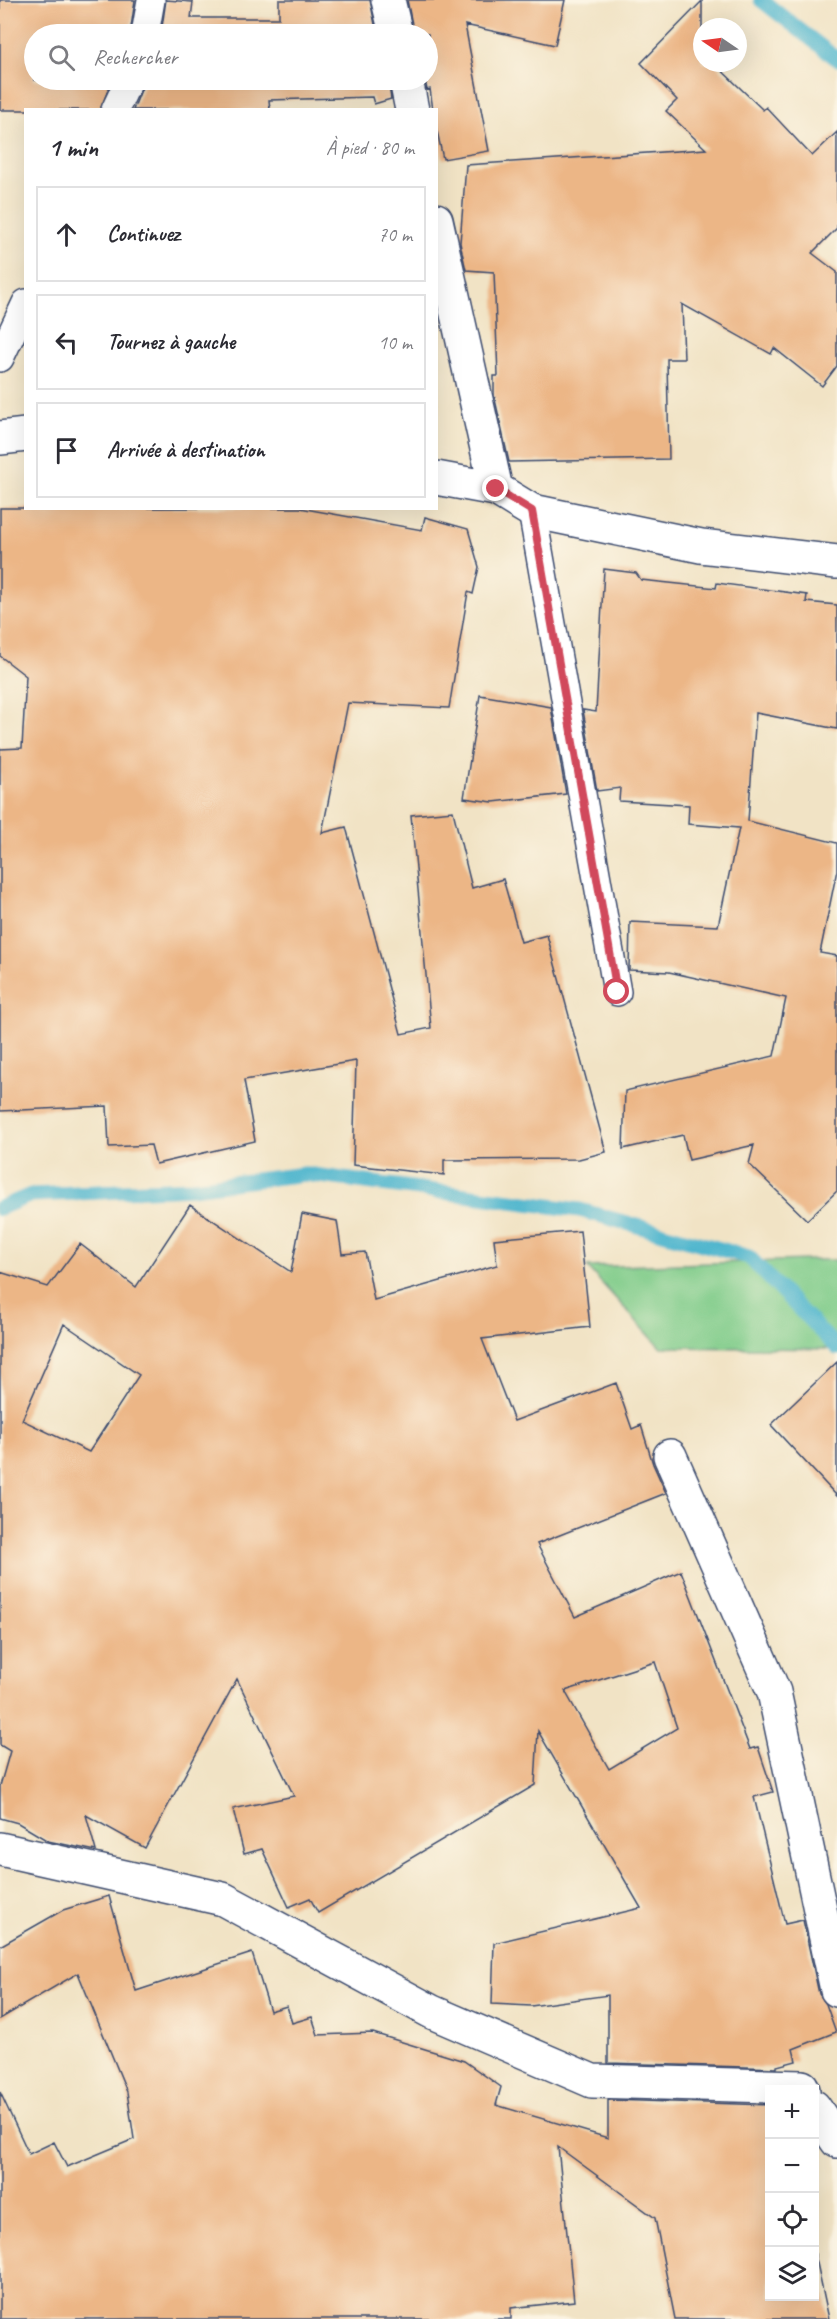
<!DOCTYPE html>
<html lang="fr">
<head>
<meta charset="utf-8">
<style>
	:root { --surface:#fff; --page:#f2f2f3; --text:#2b2b33; --muted:#7c7c81; --line:#e1e1e2 }
	body { margin:0; font-family:Caveat,sans-serif; background:var(--page); color:var(--text) }
	.controls { position:absolute; right:18px; bottom:18px; display:grid; overflow:hidden; border-radius:0px; box-shadow:0 6px 24px #0002 }
	.controls button { width:54px; height:54px; display:grid; place-items:center; padding:0; border:0; border-bottom:2px solid var(--line); background:var(--surface); color:var(--text); font:30px sans-serif }
	.compass { position:absolute; left:693px; top:18px; width:54px; height:54px; border-radius:50%; background:var(--surface); box-shadow:0 6px 24px #0002; rotate:283deg }
	.stop { position:absolute; width:18px; height:18px; margin:-14px; border:4px solid #d1495b; border-radius:50%; background:#fff }
	.stop.end { background:#d1495b; border-color:#fff; box-shadow:0 2px 6px #0008 }
	.list { margin:0; padding:0; list-style:none }
	h2 { display:flex; justify-content:space-between; align-items:center; height:78px; margin:0; padding:0 24px; font-size:26px }
	h2 small { font-size:20px; font-weight:400; color:var(--muted) }
	.list li { display:grid; grid-template-columns:39px 1fr auto; gap:18px; align-items:center; box-sizing:border-box; height:96px; margin:0 12px 12px; padding:0 12px; border:2px solid var(--line); border-radius:0px }
	.list b { display:block; font-size:22px; white-space:nowrap }
	.list em { font-size:20px; font-style:normal; color:var(--muted) }
	.icon { flex:none; width:33px; height:33px; fill:none; stroke:currentColor; stroke-width:2; stroke-linecap:round; stroke-linejoin:round }
	.map { position:relative; flex:none; width:837px; height:2319px; overflow:hidden }
	.search { position:absolute; background:var(--surface); box-shadow:0 6px 24px #0002; left:24px; top:24px; width:414px; height:66px; display:flex; align-items:center; gap:15px; box-sizing:border-box; padding:0 21px; border-radius:33px; color:var(--muted); font-size:22px }
	.panel { position:absolute; background:var(--surface); box-shadow:0 6px 24px #0002; left:24px; top:108px; width:414px; height:402px; border-radius:0px }
	.map>svg:first-child { display:block }
	.green { fill:#80cc8a; stroke:#4e7e74; stroke-width:1.5 }
	.lines { fill:none; stroke-linecap:round; stroke-linejoin:round }
	.stream { stroke:#4fb6ce; stroke-width:15 }
	.building { fill:#ecb686; fill-rule:evenodd }
	.lane-casing { stroke:#3b4a6d; stroke-width:30 }
	.street-casing { stroke:#3b4a6d; stroke-width:36 }
	.lane { stroke:#fff; stroke-width:27 }
	.street { stroke:#fff; stroke-width:33 }
	.route { stroke:#d1495b; stroke-width:8 }
</style>
</head>
<body>
<div class="map">
<svg width="837" height="2319" viewBox="0 0 837 2319">
	<rect width="100%" height="100%" fill="#fcf5e5"/>
	<filter id="ink" filterUnits="userSpaceOnUse"><feTurbulence type="fractalNoise" baseFrequency=".0167" numOctaves="2"/><feDisplacementMap in="SourceGraphic" scale="12" xChannelSelector="R" yChannelSelector="G"/><feConvolveMatrix kernelMatrix="1 2 1 2 8 2 1 2 1" color-interpolation-filters="sRGB"/></filter>
	<filter id="wash" filterUnits="userSpaceOnUse"><feTurbulence type="fractalNoise" baseFrequency=".008" numOctaves="4" result="noise"/><feDisplacementMap in="SourceGraphic" scale="24" xChannelSelector="R" yChannelSelector="G"/><feGaussianBlur stdDeviation="1.35" result="paint"/><feColorMatrix in="noise" values="0 0 0 0 0 0 0 0 0 0 0 0 0 0 0 0 0 1.4 0 .05"/><feComposite in="paint" operator="in"/></filter>
	<g filter="url(#wash)">
		<rect width="100%" height="100%" fill="#f1e3c5"/>
		<path class="green" d="M 808,1260 L 837,1260 L 837,1349 L 660,1347 L 587,1267 Z"/>
		<g class="lines">
			<path class="stream" d="M 761,0 L 837,59
				M 0,1208 L 31,1195 L 192,1188 L 305,1174 L 580,1210 L 749,1257 L 837,1348"/>
		</g>
		<g id="blocks">
			<path class="building" d="M 0,0 L 135,0 L 130,34 L 34,34 L 34,80 L 112,80 L 100,110 L 0,110 Z
				M 166,0 L 193,2 L 191,18 L 279,18 L 279,0 L 370,0 L 377,34 L 161,34 Z
				M 407,0 L 565,0 L 555,45 L 465,25 L 489,151 L 443,159 L 436,126 L 436,110 L 433,110 L 430,89 L 427,90 L 425,80 L 428,80 L 428,34 L 414,34 Z
				M 702,1 L 702,63 L 714,63 L 763,110 L 766,107 L 812,156 L 837,132 L 837,228 L 812,253 L 837,272 L 837,366 L 822,386 L 774,348 L 771,354 L 682,304 L 684,359 L 667,359 L 669,459 L 509,462 L 494,395 L 494,376 L 498,376 L 494,272 L 466,270 L 460,243 L 466,165 L 706,149 L 666,111 L 677,100 L 641,63 Z
				M 145,80 L 388,80 L 391,99 L 374,104 L 372,97 L 269,100 L 270,110 L 133,110 Z
				M 0,508 L 300,508 L 422,530 L 425,517 L 468,529 L 479,567 L 473,594 L 468,592 L 449,708 L 348,703 L 322,833 L 346,827 L 401,1034 L 431,1028 L 411,815 L 453,811 L 472,888 L 503,879 L 521,942 L 547,935 L 606,1152 L 579,1159 L 444,1160 L 444,1175 L 353,1165 L 356,1061 L 244,1080 L 255,1141 L 156,1164 L 151,1145 L 109,1147 L 107,1106 L 0,1111 L 0,749 L 22,748 L 26,676 L 0,656 Z
				M 604,569 L 636,573 L 641,580 L 716,588 L 717,583 L 807,595 L 806,602 L 837,605 L 837,729 L 756,713 L 748,821 L 837,843 L 837,870 L 820,953 L 837,956 L 837,1191 L 807,1220 L 749,1164 L 754,1145 L 689,1160 L 683,1135 L 623,1149 L 625,1091 L 774,1056 L 786,998 L 669,972 L 629,970 L 630,922 L 718,926 L 739,828 L 688,824 L 689,805 L 619,801 L 620,788 L 597,791 L 583,710 L 596,712 Z
				M 480,695 L 551,707 L 566,794 L 493,802 L 464,798 Z
				M 190,1205 L 291,1272 L 302,1214 L 337,1221 L 342,1254 L 365,1252 L 374,1300 L 497,1265 L 494,1239 L 580,1231 L 590,1327 L 482,1339 L 514,1421 L 616,1383 L 632,1429 L 641,1425 L 653,1464 L 666,1493 L 537,1544 L 575,1617 L 681,1571 L 750,1749 L 758,1747 L 773,1792 L 754,1797 L 785,1924 L 803,1920 L 819,1994 L 826,2004 L 836,2032 L 793,2049 L 796,2061 L 777,2066 L 777,2068 L 608,2063 L 608,1995 L 531,2006 L 492,2004 L 494,1943 L 641,1908 L 538,1731 L 535,1785 L 318,1913 L 310,1898 L 289,1907 L 262,1849 L 244,1854 L 233,1809 L 294,1796 L 237,1679 L 145,1848 L 86,1815 L 96,1851 L 48,1841 L 18,1823 L 0,1818 L 0,1786 L 10,1751 L 0,1745 L 0,1272 L 48,1287 L 80,1244 L 136,1287 ZM 64,1324 L 139,1375 L 89,1452 L 22,1420 ZM 655,1662 L 677,1728 L 609,1769 L 565,1691 Z
				M 837,1362 L 837,1496 L 771,1425 Z
				M 109,1896 L 136,1991 L 252,1953 L 270,2011 L 287,2006 L 292,2023 L 312,2017 L 318,2035 L 373,2033 L 464,2061 L 501,2087 L 496,2105 L 608,2138 L 608,2100 L 770,2105 L 770,2296 L 814,2296 L 814,2249 L 829,2319 L 675,2319 L 655,2218 L 558,2147 L 574,2301 L 511,2308 L 511,2319 L 0,2319 L 0,2092 L 29,2154 L 54,2142 L 67,2167 L 134,2139 L 127,2092 L 78,1973 L 0,2019 L 0,1946 L 63,1910 Z"/>
		</g>
	</g>
	<g filter="url(#ink)">
		<use href="#blocks" fill-opacity="0" stroke="#3b4a6d" stroke-width="1.5"/>
		<g class="lines">
			<g class="lane-casing">
				<path id="lane" d="M 145,34 L 151,0
					M 115,110 L 129,80
					M 0,358 L 26,303
					M 532,511 L 617,992"/>
			</g>
			<g class="street-casing">
				<path id="street" d="M 388,0 L 396,34
					M 406,80 L 412,110
					M 436,220 L 496,489
					M 0,438 L 26,435
					M 436,478 L 496,489 L 532,511 L 701,546 L 837,562
					M 670,1456 L 774,1692 L 837,1990
					M 0,1849 L 223,1899 L 432,2012 L 592,2081 L 802,2087 L 803,2090
					M 814,2107 L 837,2141"/>
			</g>
			<use href="#lane" class="lane"/>
			<use href="#street" class="street"/>
		</g>
	</g>
	<g class="lines" filter="url(#ink)">
		<path class="route" d="M 496,489 L 532,511 L 617,992"/>
	</g>
</svg>
<div class="controls">
<button>+</button>
<button>−</button>
<button><svg class="icon" aria-label="locate" viewBox="0 0 24 24"><circle cx="12" cy="12" r="6"/><path d="M12 2v4M12 18v4M2 12h4M18 12h4"/></svg></button>
<button><svg class="icon" aria-label="layers" viewBox="0 0 24 24"><path d="M12 4l9 5-9 5-9-5zM3 14l9 5 9-5"/></svg></button>
</div>
<svg class="compass" viewBox="-18 -18 36 36"><path d="M0-13l5 13h-10z" fill="#e53935"/><path d="M0 13l5-13h-10z" fill="#7c7c81"/></svg>
<div class="stop" style="left:617px;top:992px"></div>
<div class="stop end" style="left:496px;top:489px"></div>
<div class="search"><svg class="icon" aria-label="search" viewBox="0 0 24 24"><circle cx="10" cy="10" r="6"/><path d="M15 15l6 6"/></svg>Rechercher</div>
<section class="panel">
<h2>1 min<small>À pied · 80 m</small></h2>
<ul class="list">
<li><svg class="icon" aria-label="ahead" viewBox="0 0 24 24"><path d="M12 20V5M6 11l6-6 6 6"/></svg><div><b>Continuez</b></div><em>70 m</em></li>
<li><svg class="icon" aria-label="left" viewBox="0 0 24 24"><path d="M17 20v-9H6M10 6l-5 5 5 5"/></svg><div><b>Tournez à gauche</b></div><em>10 m</em></li>
<li><svg class="icon" aria-label="arrive" viewBox="0 0 24 24"><path d="M6 21V4h12l-3 4 3 4H6"/></svg><div><b>Arrivée à destination</b></div></li>
</ul>
</section>
</div>
</body>
</html>
